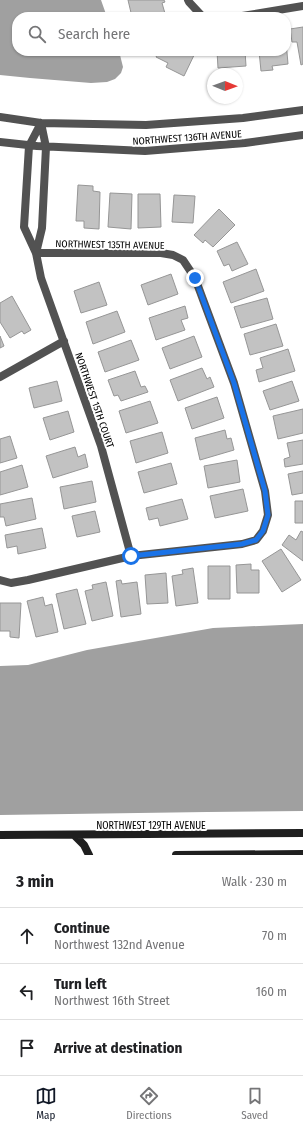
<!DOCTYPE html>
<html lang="en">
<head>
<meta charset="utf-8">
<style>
	:root { --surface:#fff; --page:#f6f6f6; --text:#202124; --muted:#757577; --line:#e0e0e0; --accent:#111827 }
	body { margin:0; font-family:"Fira Sans Condensed",sans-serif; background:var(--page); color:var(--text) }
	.compass { position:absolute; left:207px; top:68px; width:36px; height:36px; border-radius:50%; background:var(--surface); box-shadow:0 1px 3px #0004; rotate:91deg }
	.stop { position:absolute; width:12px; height:12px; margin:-9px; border:3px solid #1a73e8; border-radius:50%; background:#fff }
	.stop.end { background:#1a73e8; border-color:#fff; box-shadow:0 1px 4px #0008 }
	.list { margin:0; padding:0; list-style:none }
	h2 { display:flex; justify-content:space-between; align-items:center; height:52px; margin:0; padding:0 16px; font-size:17px }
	h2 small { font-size:13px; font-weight:400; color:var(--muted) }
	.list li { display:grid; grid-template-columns:26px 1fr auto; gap:12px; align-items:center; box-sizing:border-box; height:56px; padding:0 16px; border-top:1px solid var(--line) }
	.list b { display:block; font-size:15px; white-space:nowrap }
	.list p { margin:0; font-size:13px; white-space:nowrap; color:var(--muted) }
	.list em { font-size:13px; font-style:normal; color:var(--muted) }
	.icon { flex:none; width:22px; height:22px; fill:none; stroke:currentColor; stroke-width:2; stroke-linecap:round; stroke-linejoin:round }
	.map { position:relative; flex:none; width:303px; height:855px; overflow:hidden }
	.search { position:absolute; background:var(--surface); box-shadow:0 1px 3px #0004; left:12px; right:12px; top:12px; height:44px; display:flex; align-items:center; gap:10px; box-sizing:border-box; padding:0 14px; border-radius:16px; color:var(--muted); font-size:15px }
	.sheet { height:220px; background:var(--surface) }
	nav { display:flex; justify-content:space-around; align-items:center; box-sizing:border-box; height:56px; border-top:1px solid var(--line); background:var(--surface); font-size:11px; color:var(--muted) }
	nav a { display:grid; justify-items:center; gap:2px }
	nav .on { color:var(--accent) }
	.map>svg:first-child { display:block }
	.water { fill:#a0a0a0 }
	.building { fill:#c2c2c2; stroke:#969696 }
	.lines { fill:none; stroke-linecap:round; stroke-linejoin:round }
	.street { stroke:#525252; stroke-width:8 }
	.secondary { stroke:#1f1f1f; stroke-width:8 }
	.route { stroke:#1a73e8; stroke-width:5 }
	.labels { text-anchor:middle; stroke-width:4; stroke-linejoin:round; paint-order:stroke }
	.street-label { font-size:10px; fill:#000; stroke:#fff }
</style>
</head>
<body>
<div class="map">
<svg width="303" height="855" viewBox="0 0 303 855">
	<rect width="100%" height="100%" fill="#fff"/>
	<path class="water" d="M 0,0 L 101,0 L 107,17 L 17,17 L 17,51 L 119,51 L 123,67 L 121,73 L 115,79 L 107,82 L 91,83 L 30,78 L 0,75 Z
		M 303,624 L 303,811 L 207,812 L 0,815 L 0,666 L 28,665 L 87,650 L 213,628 Z"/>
	<path class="building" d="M 128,0 L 164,0 L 165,2 L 162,3 L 166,17 L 132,17 Z
		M 303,27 L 303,64 L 301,65 L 297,42 L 292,42 L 290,29 Z
		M 286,41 L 288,64 L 272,66 L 273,70 L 261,71 L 259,51 L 286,51 Z
		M 159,51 L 196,51 L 184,76 L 166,67 L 168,63 L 156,57 Z
		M 217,51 L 245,51 L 246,66 L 218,68 Z
		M 78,185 L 93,186 L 93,191 L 100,192 L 99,229 L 84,228 L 84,221 L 76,221 Z
		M 110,193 L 132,194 L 131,229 L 108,227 Z
		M 138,194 L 160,194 L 161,227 L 138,228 Z
		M 174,195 L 195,196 L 193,223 L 172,222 Z
		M 219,209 L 235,225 L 213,247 L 205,240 L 203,243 L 194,235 Z
		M 237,242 L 248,264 L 232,271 L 229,264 L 224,266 L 217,251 Z
		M 256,269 L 264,291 L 231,303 L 223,282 Z
		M 171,274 L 178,294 L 148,305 L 141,285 Z
		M 99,282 L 107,305 L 81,313 L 74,291 Z
		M 12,296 L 31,330 L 24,334 L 22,331 L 10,338 L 0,322 L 0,303 Z
		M 267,298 L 273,319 L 241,328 L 234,307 Z
		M 185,306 L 188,318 L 181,320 L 185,330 L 156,340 L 149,318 Z
		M 117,311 L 125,332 L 93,344 L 86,322 Z
		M 276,324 L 283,346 L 250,355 L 244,334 Z
		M 0,336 L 4,346 L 0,348 Z
		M 194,336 L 202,357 L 170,369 L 162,348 Z
		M 131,340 L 139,360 L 105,372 L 98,352 Z
		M 288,349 L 295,371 L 259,382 L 256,370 L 263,368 L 260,358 Z
		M 202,368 L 207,379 L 210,377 L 214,387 L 178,401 L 170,380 Z
		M 135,371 L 141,387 L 145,386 L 148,392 L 121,401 L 118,395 L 114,396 L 108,380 Z
		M 57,381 L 62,401 L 34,408 L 29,388 Z
		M 292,381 L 299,401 L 270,410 L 263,391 Z
		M 217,397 L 224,418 L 192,429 L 185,408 Z
		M 150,401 L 158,423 L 126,433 L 119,411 Z
		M 303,409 L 303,433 L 278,439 L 273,416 Z
		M 68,411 L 74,432 L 50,440 L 43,418 Z
		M 225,430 L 227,439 L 231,438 L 234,450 L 200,460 L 195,438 Z
		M 162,432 L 168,453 L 136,463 L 130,441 Z
		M 10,436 L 17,458 L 0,463 L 0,439 Z
		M 303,440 L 303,464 L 285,467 L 284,459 L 290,457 L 287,443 Z
		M 75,447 L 78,457 L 85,454 L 88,467 L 53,478 L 46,456 Z
		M 237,460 L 240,482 L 208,488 L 204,466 Z
		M 171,463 L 177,484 L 144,493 L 138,472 Z
		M 22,465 L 28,487 L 0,495 L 0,472 Z
		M 303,471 L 303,493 L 292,495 L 288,474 Z
		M 92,481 L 96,502 L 64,509 L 60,487 Z
		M 243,489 L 248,511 L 215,518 L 210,496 Z
		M 32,498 L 36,519 L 6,526 L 4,517 L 0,517 L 0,504 Z
		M 182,499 L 188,519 L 160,526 L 158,518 L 149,520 L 146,508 Z
		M 295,501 L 303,501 L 303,523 L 295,523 Z
		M 95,511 L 100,532 L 77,537 L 72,516 Z
		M 42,528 L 46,548 L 18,554 L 17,546 L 7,548 L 5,535 Z
		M 301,531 L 303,532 L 303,561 L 282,545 L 289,535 L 296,540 Z
		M 281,549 L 301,580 L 282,592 L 262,561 Z
		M 251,564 L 251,570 L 259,570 L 259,593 L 237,593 L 236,565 Z
		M 208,566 L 230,566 L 230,599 L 208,599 Z
		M 193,568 L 198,603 L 176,606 L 172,576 L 183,574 L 182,570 Z
		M 166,573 L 168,603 L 147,604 L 145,575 Z
		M 121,580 L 122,584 L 137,582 L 141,614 L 121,617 L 116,581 Z
		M 106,582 L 113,616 L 92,621 L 85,591 L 93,589 L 92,585 Z
		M 77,589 L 86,624 L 64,629 L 56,594 Z
		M 43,597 L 45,606 L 52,604 L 58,632 L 36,637 L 27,601 Z
		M 0,603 L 21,603 L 19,638 L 10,637 L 10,631 L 0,631 Z"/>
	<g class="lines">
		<path class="street" d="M 188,0 L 189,2 L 202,16 L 211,17
			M 236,17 L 303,6
			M 0,117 L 41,123 L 146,125 L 243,118 L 303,110
			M 41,123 L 29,146 L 24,227 L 36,253 L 41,278 L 101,446 L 131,556
			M 0,142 L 37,146 L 145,151 L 245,143 L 303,135
			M 36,253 L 42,228 L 46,147 L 41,123
			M 0,377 L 64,341
			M 0,580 L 11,583 L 28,580 L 131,556 L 242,544 L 256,540 L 263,531 L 268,515 L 265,491 L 234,383 L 195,278 L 183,260 L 173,255 L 161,253 L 36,253"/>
		<path class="secondary" d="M 0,835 L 303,833
			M 74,835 L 84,845 L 89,855
			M 176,855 L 303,854"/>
	</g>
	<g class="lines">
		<path class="route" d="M 131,556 L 242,544 L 256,540 L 263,531 L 268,515 L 265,491 L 234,383 L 195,278"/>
	</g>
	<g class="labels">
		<g class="street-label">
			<text transform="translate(187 137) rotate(-4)" y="4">NORTHWEST 136TH AVENUE</text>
			<text transform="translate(110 244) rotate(1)" y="4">NORTHWEST 135TH AVENUE</text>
			<text transform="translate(95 400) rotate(71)" y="4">NORTHWEST 15TH COURT</text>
			<text x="151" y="829">NORTHWEST 129TH AVENUE</text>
		</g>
	</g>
</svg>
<svg class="compass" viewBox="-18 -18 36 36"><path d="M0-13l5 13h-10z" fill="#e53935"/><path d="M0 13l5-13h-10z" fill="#757577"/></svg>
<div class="stop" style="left:131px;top:556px"></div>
<div class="stop end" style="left:195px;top:278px"></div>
<div class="search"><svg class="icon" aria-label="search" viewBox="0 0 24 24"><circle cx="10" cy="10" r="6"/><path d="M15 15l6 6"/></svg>Search here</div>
</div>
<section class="sheet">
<h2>3 min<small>Walk · 230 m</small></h2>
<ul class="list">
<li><svg class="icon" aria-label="ahead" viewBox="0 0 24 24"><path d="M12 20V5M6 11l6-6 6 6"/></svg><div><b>Continue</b><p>Northwest 132nd Avenue</p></div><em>70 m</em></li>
<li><svg class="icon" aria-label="left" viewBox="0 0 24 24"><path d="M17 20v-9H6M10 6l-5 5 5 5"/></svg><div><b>Turn left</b><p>Northwest 16th Street</p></div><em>160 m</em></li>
<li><svg class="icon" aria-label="arrive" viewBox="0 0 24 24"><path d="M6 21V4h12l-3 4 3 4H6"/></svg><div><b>Arrive at destination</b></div></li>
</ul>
</section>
<nav>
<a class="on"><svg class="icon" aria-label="map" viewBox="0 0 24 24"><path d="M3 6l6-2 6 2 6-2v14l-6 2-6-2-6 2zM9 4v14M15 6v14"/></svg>Map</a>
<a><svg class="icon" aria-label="directions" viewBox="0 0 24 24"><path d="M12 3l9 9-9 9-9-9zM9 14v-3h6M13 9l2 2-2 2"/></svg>Directions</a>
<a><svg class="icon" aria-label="saved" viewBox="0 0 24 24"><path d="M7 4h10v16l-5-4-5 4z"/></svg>Saved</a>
</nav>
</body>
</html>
